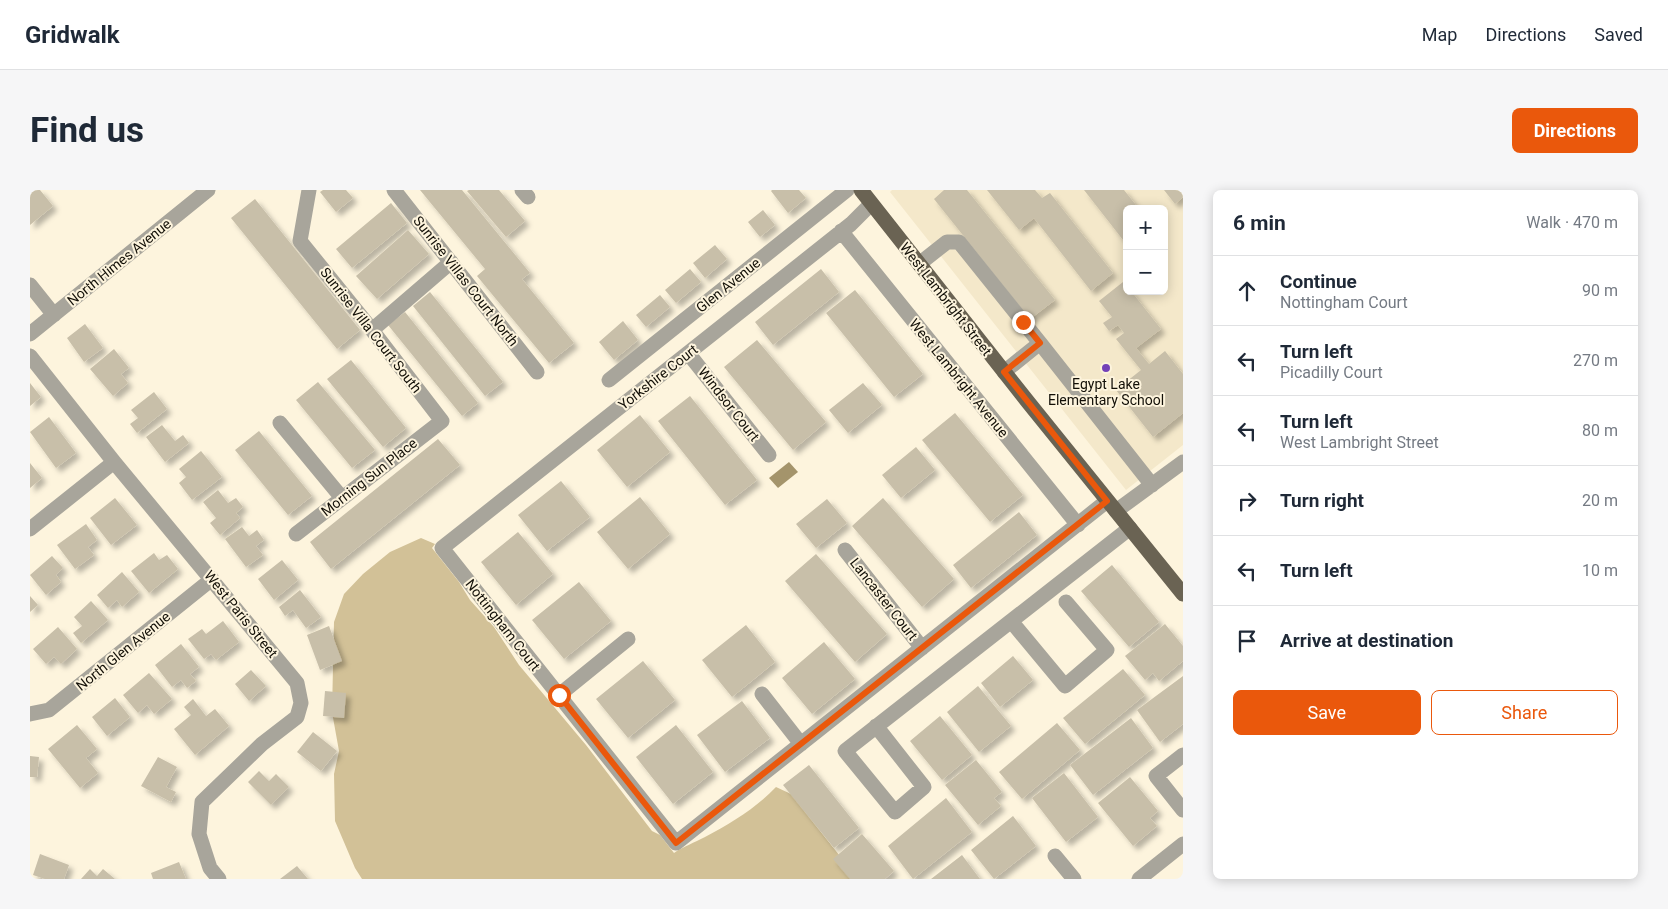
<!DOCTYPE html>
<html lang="en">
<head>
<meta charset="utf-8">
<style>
	:root { --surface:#fff; --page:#f6f6f7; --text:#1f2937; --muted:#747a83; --line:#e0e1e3; --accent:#ea580c }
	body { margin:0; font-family:Roboto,sans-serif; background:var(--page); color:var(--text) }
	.controls { position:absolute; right:15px; top:15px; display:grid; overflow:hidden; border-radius:8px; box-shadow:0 2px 12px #0003 }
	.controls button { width:45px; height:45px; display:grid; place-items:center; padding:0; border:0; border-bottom:1px solid var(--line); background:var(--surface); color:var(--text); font:25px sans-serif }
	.stop { position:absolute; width:15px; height:15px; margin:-11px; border:4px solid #ea580c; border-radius:50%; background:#fff }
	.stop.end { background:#ea580c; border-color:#fff; box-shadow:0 1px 5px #0008 }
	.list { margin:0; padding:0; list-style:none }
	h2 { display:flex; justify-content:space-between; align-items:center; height:65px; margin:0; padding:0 20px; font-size:21px }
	h2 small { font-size:16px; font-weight:400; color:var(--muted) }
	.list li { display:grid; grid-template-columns:32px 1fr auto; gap:15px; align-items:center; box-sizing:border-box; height:70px; padding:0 20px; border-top:1px solid var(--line) }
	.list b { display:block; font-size:19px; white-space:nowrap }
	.list p { margin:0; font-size:16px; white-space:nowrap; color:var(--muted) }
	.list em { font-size:16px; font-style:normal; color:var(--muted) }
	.actions { display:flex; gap:10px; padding:15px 20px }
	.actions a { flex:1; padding:11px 0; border:1px solid var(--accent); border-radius:8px; text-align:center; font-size:18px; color:var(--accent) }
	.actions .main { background:var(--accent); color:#fff }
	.icon { flex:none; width:28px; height:28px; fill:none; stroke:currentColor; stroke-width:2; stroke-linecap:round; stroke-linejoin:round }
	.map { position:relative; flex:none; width:1153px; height:689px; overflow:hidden; border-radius:8px }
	header { display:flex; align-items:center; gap:30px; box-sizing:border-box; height:70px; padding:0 25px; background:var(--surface); border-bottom:1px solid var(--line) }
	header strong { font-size:24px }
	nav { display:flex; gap:28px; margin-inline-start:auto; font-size:18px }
	.intro { display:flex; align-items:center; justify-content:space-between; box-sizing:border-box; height:120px; padding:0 30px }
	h1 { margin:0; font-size:35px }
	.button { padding:12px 22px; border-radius:8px; background:var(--accent); color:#fff; font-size:18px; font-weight:700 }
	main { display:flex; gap:30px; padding:0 30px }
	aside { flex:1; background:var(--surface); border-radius:8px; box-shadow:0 2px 12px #0003 }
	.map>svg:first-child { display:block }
	.built { fill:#f4e8ca; fill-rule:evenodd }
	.green { fill:#d2c197 }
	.water { fill:#a4946b }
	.building { fill:#c8bfa9; filter:url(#shadow) }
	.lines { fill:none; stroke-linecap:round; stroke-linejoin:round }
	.minor { stroke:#a8a59b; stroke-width:15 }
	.major { stroke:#6a6353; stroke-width:15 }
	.route { stroke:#ea580c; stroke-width:6 }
	.poi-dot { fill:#7341b8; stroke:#fdf4dd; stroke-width:2 }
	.labels { text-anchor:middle; stroke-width:4; stroke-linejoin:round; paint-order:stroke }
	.street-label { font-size:14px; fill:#120f07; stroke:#fdf4dd }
	.poi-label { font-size:14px; fill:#120f07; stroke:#fdf4dd }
</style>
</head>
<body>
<header>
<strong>Gridwalk</strong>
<nav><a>Map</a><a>Directions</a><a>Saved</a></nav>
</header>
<div class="intro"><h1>Find us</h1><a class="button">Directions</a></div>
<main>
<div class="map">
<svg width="1153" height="689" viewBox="0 0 1153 689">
	<defs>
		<filter id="shadow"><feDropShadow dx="4.5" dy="4.5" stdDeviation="2.5" flood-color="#0004"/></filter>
	</defs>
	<rect width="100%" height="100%" fill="#fdf4dd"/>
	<path class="built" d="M 862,0 L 1153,0 L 1153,255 L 1096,300 L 860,2 ZM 1097,19 L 1134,19 L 1134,101 L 1097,101 Z"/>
	<path class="green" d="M 391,348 L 405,354 L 402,358 L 429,392 L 440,410 L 464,437 L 489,475 L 556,555 L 622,641 L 630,645 L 644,663 C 654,656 664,653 675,647 C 701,633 726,618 746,597 L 761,604 L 828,689 L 332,689 L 325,678 L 305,631 L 304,584 L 309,561 L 302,522 L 304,432 L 314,404 L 333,384 L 360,362 Z"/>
	<path class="water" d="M 759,272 L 768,282 L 748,298 L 739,288 Z"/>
	<path class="building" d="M 0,0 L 10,0 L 23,16 L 0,35 Z
		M 293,0 L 316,0 L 323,8 L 306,22 L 290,2 Z
		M 390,0 L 432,0 L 500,83 L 492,89 L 544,153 L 519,173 L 447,86 L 455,79 Z
		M 439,0 L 469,0 L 495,31 L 476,47 L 437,1 Z
		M 742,0 L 769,0 L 776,8 L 758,23 L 741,1 Z
		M 914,0 L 937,0 L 1025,110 L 1000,129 L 904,9 Z
		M 957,0 L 1005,0 L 1012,8 L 1020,3 L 1083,83 L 1061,101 L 1004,28 L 989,40 Z
		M 1054,0 L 1094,0 L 1109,19 L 1097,19 L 1097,55 Z
		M 1134,0 L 1153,0 L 1153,7 L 1145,14 Z
		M 225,9 L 330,140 L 307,159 L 201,28 Z
		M 361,13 L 377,33 L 322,78 L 306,59 Z
		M 733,20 L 745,35 L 730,47 L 718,32 Z
		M 378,40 L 399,64 L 347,109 L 326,86 Z
		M 685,55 L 697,69 L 675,88 L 663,73 Z
		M 660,79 L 671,92 L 646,113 L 635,100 Z
		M 791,79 L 809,102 L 743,155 L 725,132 Z
		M 1093,92 L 1097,96 L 1097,101 L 1101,101 L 1131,139 L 1106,158 L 1119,174 L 1135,161 L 1153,184 L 1153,223 L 1123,247 L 1086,200 L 1111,180 L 1086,149 L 1094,143 L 1088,135 L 1079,141 L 1073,133 L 1082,127 L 1069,111 Z
		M 825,100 L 893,184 L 864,207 L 796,123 Z
		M 400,102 L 473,192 L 455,206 L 383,116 Z
		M 630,105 L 640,117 L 616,137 L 606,125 Z
		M 375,122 L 448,213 L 432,226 L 358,135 Z
		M 593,131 L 608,150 L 584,170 L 569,152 Z
		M 55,134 L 73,158 L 54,172 L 37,148 Z
		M 727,150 L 796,232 L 763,260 L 694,177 Z
		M 84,159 L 99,178 L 91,184 L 98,193 L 83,206 L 60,179 Z
		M 321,170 L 376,238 L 353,257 L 297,189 Z
		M 288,192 L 345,260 L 322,278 L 266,210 Z
		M 0,193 L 11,207 L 0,216 Z
		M 833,193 L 852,215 L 818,243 L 799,220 Z
		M 124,202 L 137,219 L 107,243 L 100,234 L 108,228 L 101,220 Z
		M 660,206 L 727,290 L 695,315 L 628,231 Z
		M 925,223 L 993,305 L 960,332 L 892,250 Z
		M 610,225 L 640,262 L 597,297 L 567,260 Z
		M 19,227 L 46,263 L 26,278 L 0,242 Z
		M 132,235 L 145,251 L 153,245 L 159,253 L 135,272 L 116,247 Z
		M 229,241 L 282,306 L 258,325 L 205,260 Z
		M 408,249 L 430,275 L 301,379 L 280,352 Z
		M 886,257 L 905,280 L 871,308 L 852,285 Z
		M 171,261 L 192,287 L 162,310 L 149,293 L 156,287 L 149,279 Z
		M 0,273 L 12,288 L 0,298 Z
		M 531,291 L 560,327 L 517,361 L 488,325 Z
		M 188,300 L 198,313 L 206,308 L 213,317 L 206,323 L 210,328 L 190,345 L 180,333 L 186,328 L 173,312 Z
		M 610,307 L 640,344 L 598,379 L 567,342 Z
		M 85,308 L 107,335 L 81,355 L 60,328 Z
		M 853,308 L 924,389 L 892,417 L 822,336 Z
		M 797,309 L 817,333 L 786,358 L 766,334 Z
		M 989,322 L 1007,345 L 941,398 L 923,375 Z
		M 56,334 L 67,350 L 58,357 L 64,365 L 45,379 L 27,355 Z
		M 212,337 L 219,346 L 227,340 L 234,350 L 226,356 L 233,365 L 216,377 L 195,349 Z
		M 488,342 L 523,384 L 486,415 L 451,372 Z
		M 124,363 L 129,370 L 137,365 L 148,379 L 119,403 L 101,381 Z
		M 786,364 L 857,444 L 825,472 L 755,391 Z
		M 22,366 L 33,378 L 26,385 L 31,392 L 16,405 L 0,385 Z
		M 252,370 L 268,390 L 244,410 L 228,389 Z
		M 1082,375 L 1129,432 L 1099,457 L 1051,401 Z
		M 92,382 L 109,402 L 92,417 L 87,410 L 78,418 L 67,405 Z
		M 549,392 L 581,431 L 534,469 L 502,430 Z
		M 270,400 L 291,427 L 276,438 L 263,420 L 255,426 L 249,417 Z
		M 0,406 L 8,415 L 0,422 Z
		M 61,411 L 78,430 L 51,453 L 43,443 L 52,436 L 44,427 Z
		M 193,431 L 209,452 L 186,470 L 181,464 L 174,469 L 158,449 L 172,439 L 176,444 Z
		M 1135,434 L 1153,456 L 1153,471 L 1129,491 L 1123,483 L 1115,490 L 1095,466 Z
		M 716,435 L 745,472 L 702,507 L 672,470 Z
		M 299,436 L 312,471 L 290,480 L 277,445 Z
		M 28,437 L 47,459 L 31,474 L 24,467 L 16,474 L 3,459 Z
		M 794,452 L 825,489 L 782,524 L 752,488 Z
		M 151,454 L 169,477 L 160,484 L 166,491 L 157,498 L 151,490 L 142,497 L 125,475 Z
		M 983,466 L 1003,490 L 970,517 L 951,493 Z
		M 613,471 L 645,510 L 598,548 L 566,509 Z
		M 1093,479 L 1115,505 L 1055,554 L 1033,528 Z
		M 221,480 L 236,496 L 219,511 L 205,494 Z
		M 119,483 L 142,509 L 124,524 L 117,515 L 108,523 L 93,505 Z
		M 1153,486 L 1153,534 L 1130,552 L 1107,520 Z
		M 948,496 L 981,536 L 949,562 L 917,522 Z
		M 295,501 L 316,503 L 314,528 L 293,526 Z
		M 85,508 L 100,527 L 77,546 L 62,527 Z
		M 163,509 L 176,526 L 185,519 L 199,536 L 165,565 L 144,539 L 161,525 L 154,517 Z
		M 712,511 L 740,548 L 695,582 L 667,545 Z
		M 910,526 L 942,565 L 912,590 L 880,551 Z
		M 1101,528 L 1123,558 L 1063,605 L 1040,575 Z
		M 1027,533 L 1050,560 L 992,609 L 969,582 Z
		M 47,535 L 67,559 L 56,568 L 68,583 L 50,598 L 18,559 Z
		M 646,535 L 683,582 L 643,614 L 606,567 Z
		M 283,542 L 307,561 L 291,581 L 267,562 Z
		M 0,566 L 9,567 L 7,587 L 0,587 Z
		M 128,567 L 147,577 L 136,597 L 146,602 L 141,612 L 111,596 Z
		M 946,570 L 972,602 L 964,608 L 971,616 L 948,635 L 915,595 Z
		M 779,575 L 829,638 L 804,658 L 753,595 Z
		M 229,581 L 239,591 L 246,584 L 259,597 L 241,615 L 218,592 Z
		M 1034,583 L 1068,627 L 1036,652 L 1002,608 Z
		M 1100,587 L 1128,621 L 1120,628 L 1127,636 L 1103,656 L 1068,613 Z
		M 916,608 L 942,642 L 883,689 L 858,656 Z
		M 983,626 L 1006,656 L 964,689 L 941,660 Z
		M 832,644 L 864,681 L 855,689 L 820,689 L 803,669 Z
		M 10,664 L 39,675 L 34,689 L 15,689 L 3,685 Z
		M 932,665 L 950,689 L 901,689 Z
		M 149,672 L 156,689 L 123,689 L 121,683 Z
		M 267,676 L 278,689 L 250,689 Z
		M 60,679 L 67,686 L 73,679 L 85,689 L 51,689 Z"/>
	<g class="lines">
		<path class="minor" d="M 364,0 L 507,182
			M 492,0 L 498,7
			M 841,14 L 821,34 L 412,358 L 646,653 L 1077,311
			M 811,41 L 1048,335
			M 889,74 L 917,52 L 929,52 L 1010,153
			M 0,95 L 24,125
			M 342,140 L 421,72
			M 0,144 L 178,0
			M 658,163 L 739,265
			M 0,166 L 84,272 L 267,493 L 271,513 L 267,527 L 232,554 L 172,612 L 169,644 L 180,678 L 189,689
			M 974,182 L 1010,153 L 1122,295
			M 579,190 L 817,0
			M 250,233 L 312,308
			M 1086,321 L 1153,272
			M 0,339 L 84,272
			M 266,344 L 412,231 L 342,140 L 270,51 L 279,0
			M 815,360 L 892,458
			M 981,431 L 1035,496 L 1077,460 L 1036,412
			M 732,504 L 771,554
			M 529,505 L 598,449
			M 0,524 L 19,520 L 182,389
			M 846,536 L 894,597 L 865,622 L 815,561 L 1100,338
			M 1153,565 L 1126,586 L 1153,620
			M 1025,666 L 1044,689
			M 1109,689 L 1153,654"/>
		<path class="major" d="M 831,0 L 998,212 L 1153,404"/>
	</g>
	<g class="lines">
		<path class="route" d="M 529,505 L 646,653 L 1077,311 L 974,182 L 1010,153 L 993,132"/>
	</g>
	<circle class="poi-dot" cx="1076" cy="178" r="5"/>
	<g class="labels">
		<g class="street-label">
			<text transform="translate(89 72) rotate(-39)" y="5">North Himes Avenue</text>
			<text transform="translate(436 91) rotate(52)" y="5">Sunrise Villas Court North</text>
			<text transform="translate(698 95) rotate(-39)" y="5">Glen Avenue</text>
			<text transform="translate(916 109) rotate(52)" y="5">West Lambright Street</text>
			<text transform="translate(341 140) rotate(52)" y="5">Sunrise Villa Court South</text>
			<text transform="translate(628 187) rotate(-38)" y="5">Yorkshire Court</text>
			<text transform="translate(929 188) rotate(51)" y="5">West Lambright Avenue</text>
			<text transform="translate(699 214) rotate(52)" y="5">Windsor Court</text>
			<text transform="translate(339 287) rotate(-38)" y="5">Morning Sun Place</text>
			<text transform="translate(854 409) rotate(52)" y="5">Lancaster Court</text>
			<text transform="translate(211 424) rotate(51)" y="5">West Paris Street</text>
			<text transform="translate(473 435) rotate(52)" y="5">Nottingham Court</text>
			<text transform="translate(93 461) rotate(-39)" y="5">North Glen Avenue</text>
		</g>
		<g class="poi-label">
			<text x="1076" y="199">Egypt Lake<tspan x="1076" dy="16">Elementary School</tspan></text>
		</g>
	</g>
</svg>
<div class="controls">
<button>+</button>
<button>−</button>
</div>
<div class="stop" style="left:529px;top:505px"></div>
<div class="stop end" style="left:993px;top:132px"></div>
</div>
<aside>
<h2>6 min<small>Walk · 470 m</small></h2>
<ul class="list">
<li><svg class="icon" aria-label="ahead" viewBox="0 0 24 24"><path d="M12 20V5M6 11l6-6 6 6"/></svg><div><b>Continue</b><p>Nottingham Court</p></div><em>90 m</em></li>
<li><svg class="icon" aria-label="left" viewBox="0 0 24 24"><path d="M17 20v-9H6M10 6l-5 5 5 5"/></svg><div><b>Turn left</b><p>Picadilly Court</p></div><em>270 m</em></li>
<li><svg class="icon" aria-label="left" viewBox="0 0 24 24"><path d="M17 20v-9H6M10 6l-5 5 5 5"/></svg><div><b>Turn left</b><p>West Lambright Street</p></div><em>80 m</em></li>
<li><svg class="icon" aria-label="right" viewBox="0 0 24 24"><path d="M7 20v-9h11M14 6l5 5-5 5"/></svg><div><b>Turn right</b></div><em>20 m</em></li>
<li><svg class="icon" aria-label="left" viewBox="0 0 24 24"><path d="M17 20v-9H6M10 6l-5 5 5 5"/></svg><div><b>Turn left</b></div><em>10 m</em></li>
<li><svg class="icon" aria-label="arrive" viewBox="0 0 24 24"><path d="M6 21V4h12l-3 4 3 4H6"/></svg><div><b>Arrive at destination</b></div></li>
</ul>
<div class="actions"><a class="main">Save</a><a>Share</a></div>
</aside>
</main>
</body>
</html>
